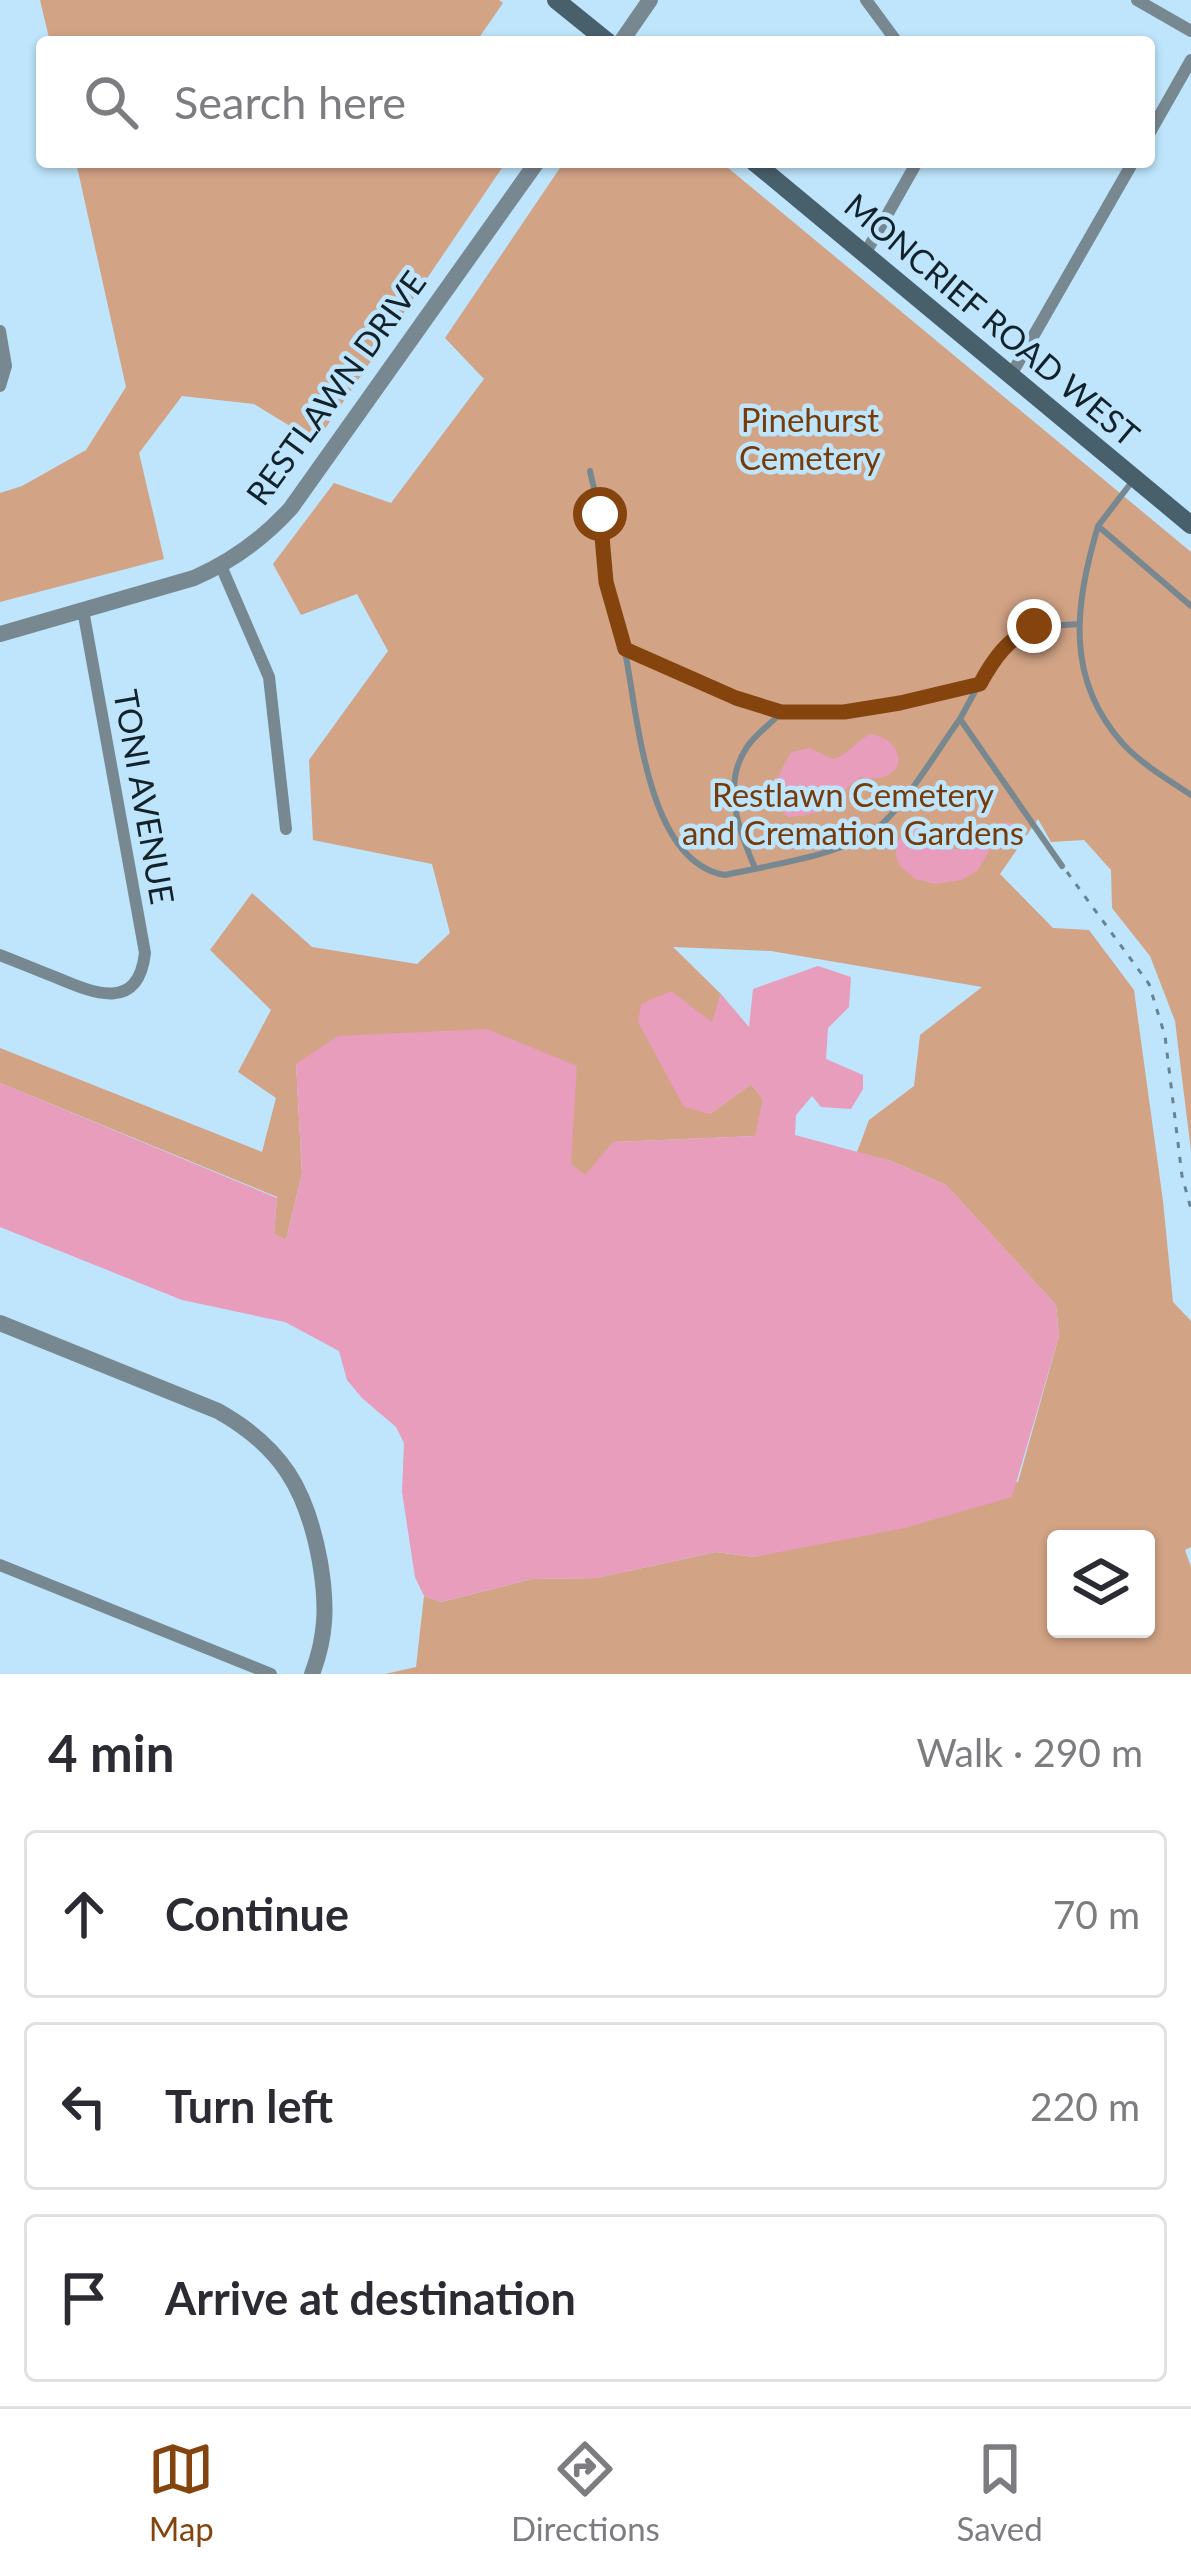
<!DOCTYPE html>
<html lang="en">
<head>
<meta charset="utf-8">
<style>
	:root { --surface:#fff; --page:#f2f2f3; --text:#2b2b33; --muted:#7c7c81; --line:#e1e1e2; --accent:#85440e }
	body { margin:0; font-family:Lato,sans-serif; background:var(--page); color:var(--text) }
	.controls { position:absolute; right:36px; bottom:36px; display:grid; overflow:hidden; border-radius:12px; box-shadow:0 3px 9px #0004 }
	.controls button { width:108px; height:108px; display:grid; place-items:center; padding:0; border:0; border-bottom:3px solid var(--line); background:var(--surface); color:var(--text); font:60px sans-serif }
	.stop { position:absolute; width:36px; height:36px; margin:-27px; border:9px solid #85440e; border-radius:50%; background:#fff }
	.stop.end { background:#85440e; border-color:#fff; box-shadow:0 3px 12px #0008 }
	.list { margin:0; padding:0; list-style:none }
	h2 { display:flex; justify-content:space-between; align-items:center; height:156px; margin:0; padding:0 48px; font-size:51px }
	h2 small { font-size:39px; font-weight:400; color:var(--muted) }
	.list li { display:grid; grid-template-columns:78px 1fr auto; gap:36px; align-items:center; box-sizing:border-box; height:168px; margin:0 24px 24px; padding:0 24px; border:3px solid var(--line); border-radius:12px }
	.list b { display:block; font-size:45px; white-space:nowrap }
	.list em { font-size:39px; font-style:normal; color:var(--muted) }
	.icon { flex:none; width:66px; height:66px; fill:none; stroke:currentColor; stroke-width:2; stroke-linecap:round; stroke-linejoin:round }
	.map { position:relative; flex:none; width:1191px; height:1674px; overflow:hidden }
	.search { position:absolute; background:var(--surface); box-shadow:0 3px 9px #0004; left:36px; right:36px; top:36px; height:132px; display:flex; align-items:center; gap:30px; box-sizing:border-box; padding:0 42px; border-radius:12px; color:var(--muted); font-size:45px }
	.sheet { height:732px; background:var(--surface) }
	nav { display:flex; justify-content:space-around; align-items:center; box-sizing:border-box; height:168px; border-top:3px solid var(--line); background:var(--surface); font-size:33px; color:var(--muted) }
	nav a { display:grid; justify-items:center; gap:6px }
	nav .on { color:var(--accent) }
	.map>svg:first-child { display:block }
	.green { fill:#d2a385; fill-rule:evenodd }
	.water { fill:#e79dbb }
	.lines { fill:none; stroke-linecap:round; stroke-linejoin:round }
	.path { stroke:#688392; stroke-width:3; stroke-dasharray:6 9; stroke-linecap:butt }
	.service { stroke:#788891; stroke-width:6 }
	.minor { stroke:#788891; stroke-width:12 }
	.tertiary { stroke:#788891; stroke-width:16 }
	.secondary { stroke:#485f6c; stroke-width:18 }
	.route { stroke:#85440e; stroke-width:15 }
	.labels { text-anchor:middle; stroke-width:9; stroke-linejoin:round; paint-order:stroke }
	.street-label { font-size:33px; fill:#13222a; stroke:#bee5fc }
	.park-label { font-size:33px; fill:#763b09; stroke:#bee5fc }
</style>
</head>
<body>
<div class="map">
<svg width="1191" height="1674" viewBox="0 0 1191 1674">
	<rect width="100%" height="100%" fill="#bee5fc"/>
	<path class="green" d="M 40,0 L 499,0 L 503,3 L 476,42 L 50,42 Z
		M 76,162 L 506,162 L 316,442 L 254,404 L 182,396 L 139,453 L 164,559 L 0,602 L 0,493 L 22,486 L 86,450 L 126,387 Z
		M 564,162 L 721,162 L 1191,552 L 1191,1151 L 1175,1021 L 1150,956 L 1112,908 L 1111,870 L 1084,840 L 1051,842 L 1038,819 L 1000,874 L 1053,928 L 1089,930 L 1134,990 L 1163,1201 L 1173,1302 L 1191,1321 L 1191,1547 L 1185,1550 L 1191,1567 L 1191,1674 L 385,1674 L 416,1667 L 424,1596 L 441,1602 L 532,1579 L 596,1578 L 716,1552 L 754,1557 L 1018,1482 L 1059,1336 L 1056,1305 L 946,1185 L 891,1161 L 857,1152 L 869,1120 L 914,1086 L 920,1035 L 982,987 L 771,951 L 673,947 L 721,994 L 713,1022 L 710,1114 L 751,1084 L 763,1099 L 756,1136 L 613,1142 L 586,1176 L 571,1165 L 296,1064 L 302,1173 L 286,1240 L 274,1234 L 277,1197 L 0,1083 L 0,1048 L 262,1152 L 276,1098 L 238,1072 L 271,1010 L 210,950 L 252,893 L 312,947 L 417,964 L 450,933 L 432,864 L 313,840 L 309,760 L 388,651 L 357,594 L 301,615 L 273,564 L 334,483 L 391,503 L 484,379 L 445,338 ZM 1056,1539 L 1146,1539 L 1146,1629 L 1056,1629 Z"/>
	<path class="water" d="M 870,734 C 910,740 909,787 860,777 C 830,801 832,815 788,817 C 764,801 778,772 792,752 L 809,748 L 833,759 C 848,755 856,741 870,734 Z
		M 1007,822 L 1020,826 L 989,851 L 978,870 L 962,880 L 935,884 L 915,879 L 900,866 L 896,856 L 896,844 L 904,833 L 912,827 L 925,824 L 955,849 L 972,850 L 992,829 Z
		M 818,966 L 851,977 L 849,1007 L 828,1028 L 826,1059 L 863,1075 L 863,1089 L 851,1109 L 821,1107 L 812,1096 L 796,1115 L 795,1135 L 891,1161 L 946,1185 L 1056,1305 L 1059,1336 L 1012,1497 L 905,1528 L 754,1557 L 716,1552 L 596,1578 L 532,1579 L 441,1602 L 424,1596 L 415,1577 L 402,1492 L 404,1443 L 396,1427 L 362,1398 L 347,1380 L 339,1351 L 285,1322 L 182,1300 L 0,1227 L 0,1083 L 277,1198 L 274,1234 L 286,1240 L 302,1173 L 296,1064 L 338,1036 L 487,1029 L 577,1066 L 571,1164 L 585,1175 L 613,1142 L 755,1136 L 763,1099 L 751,1084 L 710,1114 L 684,1107 L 638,1022 L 641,1004 L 671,991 L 712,1022 L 721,994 L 749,1027 L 753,989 Z"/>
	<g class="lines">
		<path class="path" d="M 1067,872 L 1149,984 L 1165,1036 L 1182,1176 L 1191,1209"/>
		<path class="service" d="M 590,471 C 593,486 598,501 600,516 C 604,537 603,559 606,580 C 610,605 620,628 625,652 C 638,714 646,862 725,875 C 766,866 843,855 875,830 C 903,809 938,749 960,719 L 1062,866
			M 1131,483 L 1098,526 L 1191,606
			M 1098,526 C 1075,605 1064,679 1124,745 C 1143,765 1169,780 1191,795
			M 625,649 L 736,698 L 781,713 L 844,712 L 900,703 L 979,684 L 960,719
			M 979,684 C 1009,632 1019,627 1079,624
			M 755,868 C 739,831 721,785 747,747 C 755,735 770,724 781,713"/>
		<path class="minor" d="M 866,0 L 897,42
			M 1137,0 L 1191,31
			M 1149,134 L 1191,60
			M 865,254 L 917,162
			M 0,331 L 6,366 L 0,386
			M 1011,375 L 1133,162
			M 221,566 L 269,677 L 286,829
			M 0,955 C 18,962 37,970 55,977 C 93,993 138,1013 145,953 L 83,610
			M 0,1565 L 271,1674"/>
		<path class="tertiary" d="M 621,42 L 650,0
			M 0,634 L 194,578 C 233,561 263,539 291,508 L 537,162
			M 0,1323 L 218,1411 C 282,1447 307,1490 320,1562 C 327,1603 327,1635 312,1674"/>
		<path class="secondary" d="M 556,0 L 608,42
			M 754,162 L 1191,525"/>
	</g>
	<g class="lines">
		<path class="route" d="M 600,514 L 606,582 L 625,649 L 736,698 L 781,712 L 844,712 L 900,703 L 980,684 C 994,658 1007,640 1034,626"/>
	</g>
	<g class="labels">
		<g class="street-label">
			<text transform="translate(992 320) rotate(40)" y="12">MONCRIEF ROAD WEST</text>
			<text transform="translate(336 388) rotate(-54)" y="12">RESTLAWN DRIVE</text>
			<text transform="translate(144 797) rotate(80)" y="12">TONI AVENUE</text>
		</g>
		<g class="park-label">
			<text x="810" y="432">Pinehurst<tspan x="810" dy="38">Cemetery</tspan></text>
			<text x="853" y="807">Restlawn Cemetery<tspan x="853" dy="38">and Cremation Gardens</tspan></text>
		</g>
	</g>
</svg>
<div class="controls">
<button><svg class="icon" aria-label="layers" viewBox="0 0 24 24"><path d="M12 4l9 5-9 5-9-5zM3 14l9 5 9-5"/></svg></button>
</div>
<div class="stop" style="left:600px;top:514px"></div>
<div class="stop end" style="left:1034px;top:626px"></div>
<div class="search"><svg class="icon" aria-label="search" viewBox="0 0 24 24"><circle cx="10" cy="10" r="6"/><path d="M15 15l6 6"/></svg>Search here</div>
</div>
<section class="sheet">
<h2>4 min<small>Walk · 290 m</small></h2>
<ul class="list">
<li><svg class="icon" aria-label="ahead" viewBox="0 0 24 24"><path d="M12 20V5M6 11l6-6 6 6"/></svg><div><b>Continue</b></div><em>70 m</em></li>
<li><svg class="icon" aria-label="left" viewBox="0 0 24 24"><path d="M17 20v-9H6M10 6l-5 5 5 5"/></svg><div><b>Turn left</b></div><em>220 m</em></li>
<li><svg class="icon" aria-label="arrive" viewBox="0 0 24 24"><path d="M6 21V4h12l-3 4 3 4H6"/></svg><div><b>Arrive at destination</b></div></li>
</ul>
</section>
<nav>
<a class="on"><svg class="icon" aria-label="map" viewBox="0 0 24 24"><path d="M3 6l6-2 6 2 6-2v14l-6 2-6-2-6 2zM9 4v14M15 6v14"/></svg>Map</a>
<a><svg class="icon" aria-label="directions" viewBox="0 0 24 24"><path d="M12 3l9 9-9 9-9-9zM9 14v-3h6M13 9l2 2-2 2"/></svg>Directions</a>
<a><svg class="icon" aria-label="saved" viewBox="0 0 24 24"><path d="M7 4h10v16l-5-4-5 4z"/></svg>Saved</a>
</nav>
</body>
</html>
